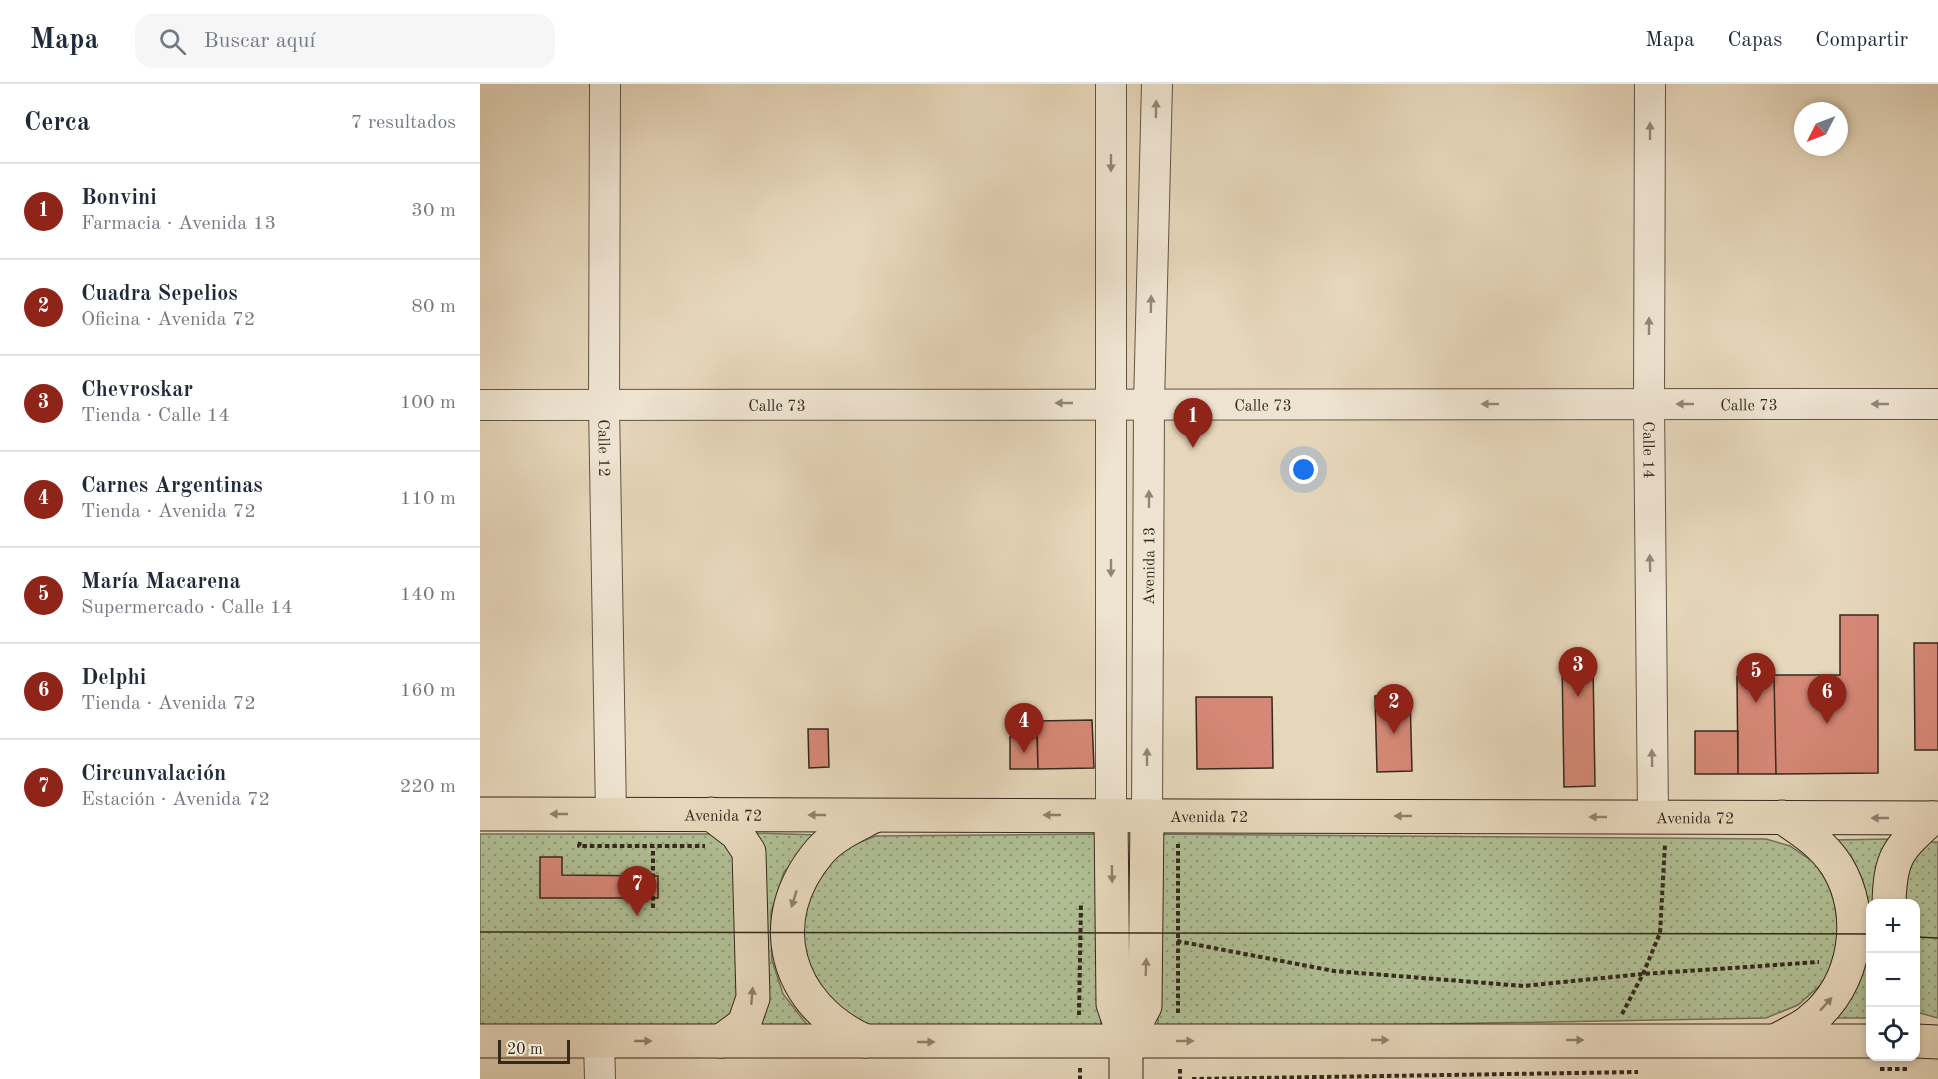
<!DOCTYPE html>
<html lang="es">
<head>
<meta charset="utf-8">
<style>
	:root { --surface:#fff; --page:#f6f6f7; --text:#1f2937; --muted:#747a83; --line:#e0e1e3; --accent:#8f2418 }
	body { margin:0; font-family:"Old Standard TT",serif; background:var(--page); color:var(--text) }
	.controls { position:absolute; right:18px; bottom:18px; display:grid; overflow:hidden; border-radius:12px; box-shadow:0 3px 9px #0003 }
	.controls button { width:54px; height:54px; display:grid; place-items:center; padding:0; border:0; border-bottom:2px solid var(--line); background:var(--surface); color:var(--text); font:30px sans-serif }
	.compass { position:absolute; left:1314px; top:18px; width:54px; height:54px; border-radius:50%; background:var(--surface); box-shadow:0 3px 9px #0003; rotate:228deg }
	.scale { position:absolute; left:18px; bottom:15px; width:72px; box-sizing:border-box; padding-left:6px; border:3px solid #35291c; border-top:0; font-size:16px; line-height:21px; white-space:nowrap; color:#35291c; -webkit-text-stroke:4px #efe4d2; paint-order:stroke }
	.you { position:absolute; left:824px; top:386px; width:21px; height:21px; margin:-15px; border:4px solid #fff; border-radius:50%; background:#1a73e8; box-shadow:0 0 0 9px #1a73e833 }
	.badge { display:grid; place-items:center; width:39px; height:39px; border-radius:50%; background:var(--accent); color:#fff; font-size:20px; font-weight:700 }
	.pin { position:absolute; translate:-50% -50px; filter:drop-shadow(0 2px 3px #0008) }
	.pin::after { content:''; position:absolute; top:32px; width:21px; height:18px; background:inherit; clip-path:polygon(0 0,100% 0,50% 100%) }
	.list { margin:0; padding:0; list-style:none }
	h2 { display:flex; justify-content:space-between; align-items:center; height:78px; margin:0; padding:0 24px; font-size:26px }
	h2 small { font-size:20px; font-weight:400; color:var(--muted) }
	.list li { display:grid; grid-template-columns:39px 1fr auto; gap:18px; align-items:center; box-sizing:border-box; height:96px; padding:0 24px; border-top:2px solid var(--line) }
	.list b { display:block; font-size:22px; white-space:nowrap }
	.list p { margin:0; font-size:20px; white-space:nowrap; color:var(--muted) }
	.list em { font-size:20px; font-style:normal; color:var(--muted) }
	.icon { flex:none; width:33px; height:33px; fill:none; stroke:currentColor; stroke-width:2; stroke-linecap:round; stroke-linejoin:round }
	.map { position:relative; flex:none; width:1458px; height:995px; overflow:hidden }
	header { display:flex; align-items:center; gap:36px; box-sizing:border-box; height:84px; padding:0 30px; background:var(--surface); border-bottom:2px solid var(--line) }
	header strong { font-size:28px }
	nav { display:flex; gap:33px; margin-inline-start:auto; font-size:21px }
	.search { width:420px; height:54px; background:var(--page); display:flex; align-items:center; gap:15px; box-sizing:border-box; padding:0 21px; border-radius:18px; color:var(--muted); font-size:22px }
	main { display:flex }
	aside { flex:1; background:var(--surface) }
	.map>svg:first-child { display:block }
	.grass { fill:url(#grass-dots); stroke:#727458; stroke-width:1.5 }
	.building { fill:#d68877; stroke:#35291c; stroke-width:1.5 }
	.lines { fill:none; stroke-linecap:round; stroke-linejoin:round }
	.minor-casing { stroke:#615444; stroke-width:32 }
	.major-casing { stroke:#35291c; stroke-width:35 }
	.highway-casing { stroke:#35291c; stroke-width:35 }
	.path { stroke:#35291c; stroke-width:4; stroke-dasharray:4.5 3; stroke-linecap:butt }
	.minor { stroke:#efe4d2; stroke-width:30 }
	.major { stroke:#e6d6ba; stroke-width:33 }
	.highway { stroke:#e6d6ba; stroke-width:33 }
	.tram { stroke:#35291c; stroke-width:1.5 }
	.oneway { fill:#928677 }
	.oneway2 { fill:#8e806b }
	.labels { text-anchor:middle; stroke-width:5; stroke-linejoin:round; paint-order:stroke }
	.street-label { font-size:16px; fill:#35291c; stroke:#efe4d2 }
</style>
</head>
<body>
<header>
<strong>Mapa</strong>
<div class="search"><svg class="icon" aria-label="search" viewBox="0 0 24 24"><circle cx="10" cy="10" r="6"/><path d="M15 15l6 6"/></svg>Buscar aquí</div>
<nav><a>Mapa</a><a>Capas</a><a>Compartir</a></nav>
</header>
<main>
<aside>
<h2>Cerca<small>7 resultados</small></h2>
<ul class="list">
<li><span class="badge">1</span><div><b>Bonvini</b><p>Farmacia · Avenida 13</p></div><em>30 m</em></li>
<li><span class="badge">2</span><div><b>Cuadra Sepelios</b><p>Oficina · Avenida 72</p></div><em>80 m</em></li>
<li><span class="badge">3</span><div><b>Chevroskar</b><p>Tienda · Calle 14</p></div><em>100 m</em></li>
<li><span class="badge">4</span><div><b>Carnes Argentinas</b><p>Tienda · Avenida 72</p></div><em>110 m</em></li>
<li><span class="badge">5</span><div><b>María Macarena</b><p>Supermercado · Calle 14</p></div><em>140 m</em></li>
<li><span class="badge">6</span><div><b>Delphi</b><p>Tienda · Avenida 72</p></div><em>160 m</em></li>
<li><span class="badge">7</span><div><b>Circunvalación</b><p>Estación · Avenida 72</p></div><em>220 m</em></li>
</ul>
</aside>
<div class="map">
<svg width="1458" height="995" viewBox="0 0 1458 995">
	<defs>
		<pattern id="grass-dots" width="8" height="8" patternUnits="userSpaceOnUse" patternTransform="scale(1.5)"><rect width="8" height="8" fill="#b0bf94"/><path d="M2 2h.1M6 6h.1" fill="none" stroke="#909b78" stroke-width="1.8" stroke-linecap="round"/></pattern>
	</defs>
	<rect width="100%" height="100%" fill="#e6d6ba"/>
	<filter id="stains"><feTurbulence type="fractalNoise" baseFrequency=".00333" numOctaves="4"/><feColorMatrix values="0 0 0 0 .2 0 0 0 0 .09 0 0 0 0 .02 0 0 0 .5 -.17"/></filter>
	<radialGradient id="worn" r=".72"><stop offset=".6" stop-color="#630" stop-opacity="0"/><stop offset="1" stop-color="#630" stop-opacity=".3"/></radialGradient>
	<path class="grass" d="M 269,749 L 340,751 L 304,788 L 291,828 L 292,876 L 303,910 L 329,943 L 274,946 Z
		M 0,750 L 239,750 L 259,769 L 263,921 L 251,941 L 0,948 Z
		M 620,750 L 621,945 L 391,942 L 352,922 L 324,876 L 321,833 L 345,784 L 364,765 L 395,752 Z
		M 677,750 L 1286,755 L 1310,762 L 1335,779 L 1352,802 L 1361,864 L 1345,897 L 1318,921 L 1286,934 L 678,945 Z
		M 1410,755 L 1398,819 L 1390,820 L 1390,837 C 1386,804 1374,782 1353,756 Z
		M 1447,758 L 1458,758 L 1458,934 L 1436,928 L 1436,820 L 1421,820 L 1422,782 Z
		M 1390,850 L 1390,934 L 1350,934 C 1376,906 1385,889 1390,850 Z"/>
	<path class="building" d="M 1360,531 L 1398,531 L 1398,689 L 1296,690 L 1294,591 L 1360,591 Z
		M 1434,559 L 1458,559 L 1458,666 L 1435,666 Z
		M 1082,578 L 1113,581 L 1115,702 L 1084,703 Z
		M 1294,591 L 1296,690 L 1258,690 L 1257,592 Z
		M 930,611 L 932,687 L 897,688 L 895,612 Z
		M 716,613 L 792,613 L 793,684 L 717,685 Z
		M 612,636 L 614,684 L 558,685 L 557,637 Z
		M 328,645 L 348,645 L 349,683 L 329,684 Z
		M 1215,647 L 1258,647 L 1258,690 L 1215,690 Z
		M 530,653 L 557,653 L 558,685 L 530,685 Z
		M 60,773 L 82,773 L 82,791 L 178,792 L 178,814 L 60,814 Z"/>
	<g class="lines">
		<g class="minor-casing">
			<g id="minor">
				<path id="s1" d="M 125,0 L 124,321 L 131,730"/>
				<path d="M 631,0 L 631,732"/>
				<path id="s2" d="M 1170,0 L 1169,320 L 1173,733"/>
				<path id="s3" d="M 0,321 L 1458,320"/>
				<path id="s4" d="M 667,732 L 669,320 L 677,0"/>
				<path d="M 119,957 L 120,995"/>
			</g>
		</g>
		<g class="major-casing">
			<path id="major" d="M 631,732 L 633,920 L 646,958 L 646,995
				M 646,958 L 665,922 L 667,732"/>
		</g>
		<g class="highway-casing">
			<g id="highway">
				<path id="s5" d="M 0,730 L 1458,734"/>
				<path d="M 231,730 L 257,750 L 269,768 L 273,914 L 264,940 L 241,957"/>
				<path d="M 1409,820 C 1410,772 1418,765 1452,734"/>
				<path d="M 1299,955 C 1309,949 1322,944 1331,936 C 1376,900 1387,831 1357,782 C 1343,760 1323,747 1302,733"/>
				<path d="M 0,957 L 1390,957"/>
				<path d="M 385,957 C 306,921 281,836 340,767 C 354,751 375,742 394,732"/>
				<path d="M 1436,957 L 1458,958"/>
			</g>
		</g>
		<path class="path" d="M 100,758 L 99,762 L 225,762
			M 173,824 L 173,763
			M 697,857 L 854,887 L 1044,902 L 1163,890 L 1339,878
			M 698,929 L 698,760
			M 1142,930 L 1163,890 L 1180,849 L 1185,760
			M 599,931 L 601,819
			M 600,984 L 600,995
			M 700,985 L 700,995
			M 1400,985 L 1428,985
			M 712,995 L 1158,988"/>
		<use href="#minor" class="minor"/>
		<use href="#major" class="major"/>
		<use href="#highway" class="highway"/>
		<path class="tram" d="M 0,848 L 1390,850
			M 1436,853 L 1458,854"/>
	</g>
	<defs><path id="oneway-solid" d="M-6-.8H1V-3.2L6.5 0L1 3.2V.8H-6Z" transform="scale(1.5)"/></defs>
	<g class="oneway">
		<use href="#oneway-solid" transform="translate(676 25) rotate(-89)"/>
		<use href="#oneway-solid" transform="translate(1170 47) rotate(-90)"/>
		<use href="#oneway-solid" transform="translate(631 79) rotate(90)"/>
		<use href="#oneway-solid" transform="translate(671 220) rotate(-89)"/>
		<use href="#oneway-solid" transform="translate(1169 242) rotate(-90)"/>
		<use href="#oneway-solid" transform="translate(584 319) rotate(180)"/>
		<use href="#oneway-solid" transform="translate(1010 320) rotate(-180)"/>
		<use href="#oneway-solid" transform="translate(1205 320) rotate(180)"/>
		<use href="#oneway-solid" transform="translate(1400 320) rotate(180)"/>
		<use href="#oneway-solid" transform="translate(669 415) rotate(-90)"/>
		<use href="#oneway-solid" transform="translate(1170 479) rotate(-91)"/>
		<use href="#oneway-solid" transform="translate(631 484) rotate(90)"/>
		<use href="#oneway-solid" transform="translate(667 673) rotate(-90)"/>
		<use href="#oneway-solid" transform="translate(1172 674) rotate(-91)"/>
	</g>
	<g class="oneway2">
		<use href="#oneway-solid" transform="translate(79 730) rotate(-180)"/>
		<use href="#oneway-solid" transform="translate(337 731) rotate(-180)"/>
		<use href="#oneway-solid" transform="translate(572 731) rotate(-180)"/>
		<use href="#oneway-solid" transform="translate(923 732) rotate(-180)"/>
		<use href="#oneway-solid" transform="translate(1118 733) rotate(-180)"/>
		<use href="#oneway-solid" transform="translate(1400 734) rotate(-180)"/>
		<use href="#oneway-solid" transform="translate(632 790) rotate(89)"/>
		<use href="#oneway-solid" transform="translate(314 815) rotate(107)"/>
		<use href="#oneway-solid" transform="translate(666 883) rotate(-88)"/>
		<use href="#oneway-solid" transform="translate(272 912) rotate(-85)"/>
		<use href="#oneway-solid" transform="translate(1346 920) rotate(-48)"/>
		<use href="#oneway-solid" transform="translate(900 956)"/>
		<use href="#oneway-solid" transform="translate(1095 956)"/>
		<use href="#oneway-solid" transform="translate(163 957)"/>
		<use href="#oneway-solid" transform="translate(705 957)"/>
		<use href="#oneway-solid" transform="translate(446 958)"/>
	</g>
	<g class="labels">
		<g class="street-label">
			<text dy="6" stroke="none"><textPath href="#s3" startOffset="297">Calle 73</textPath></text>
			<text dy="6" stroke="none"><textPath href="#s3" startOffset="783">Calle 73</textPath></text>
			<text dy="6" stroke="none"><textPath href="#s3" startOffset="1269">Calle 73</textPath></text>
			<text dy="6" stroke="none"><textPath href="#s1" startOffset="364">Calle 12</textPath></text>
			<text dy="6" stroke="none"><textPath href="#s2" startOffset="366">Calle 14</textPath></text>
			<text dy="6" stroke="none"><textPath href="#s4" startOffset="250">Avenida 13</textPath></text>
			<text dy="6" stroke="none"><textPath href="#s5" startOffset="243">Avenida 72</textPath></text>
			<text dy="6" stroke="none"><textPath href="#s5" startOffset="729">Avenida 72</textPath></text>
			<text dy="6" stroke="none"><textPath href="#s5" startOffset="1215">Avenida 72</textPath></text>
		</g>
	</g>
	<rect width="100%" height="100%" filter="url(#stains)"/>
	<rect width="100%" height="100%" fill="url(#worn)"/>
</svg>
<div class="controls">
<button>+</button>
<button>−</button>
<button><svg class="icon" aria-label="locate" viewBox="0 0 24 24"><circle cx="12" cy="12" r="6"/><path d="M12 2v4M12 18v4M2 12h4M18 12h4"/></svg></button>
</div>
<svg class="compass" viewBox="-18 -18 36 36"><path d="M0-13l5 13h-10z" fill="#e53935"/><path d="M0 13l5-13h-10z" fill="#747a83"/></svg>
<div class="scale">20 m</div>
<div class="you"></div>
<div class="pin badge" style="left:713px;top:364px">1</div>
<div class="pin badge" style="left:914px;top:650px">2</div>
<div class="pin badge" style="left:1098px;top:613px">3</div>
<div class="pin badge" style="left:544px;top:669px">4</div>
<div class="pin badge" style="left:1276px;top:619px">5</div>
<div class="pin badge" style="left:1347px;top:640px">6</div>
<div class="pin badge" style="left:157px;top:832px">7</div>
</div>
</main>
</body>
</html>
